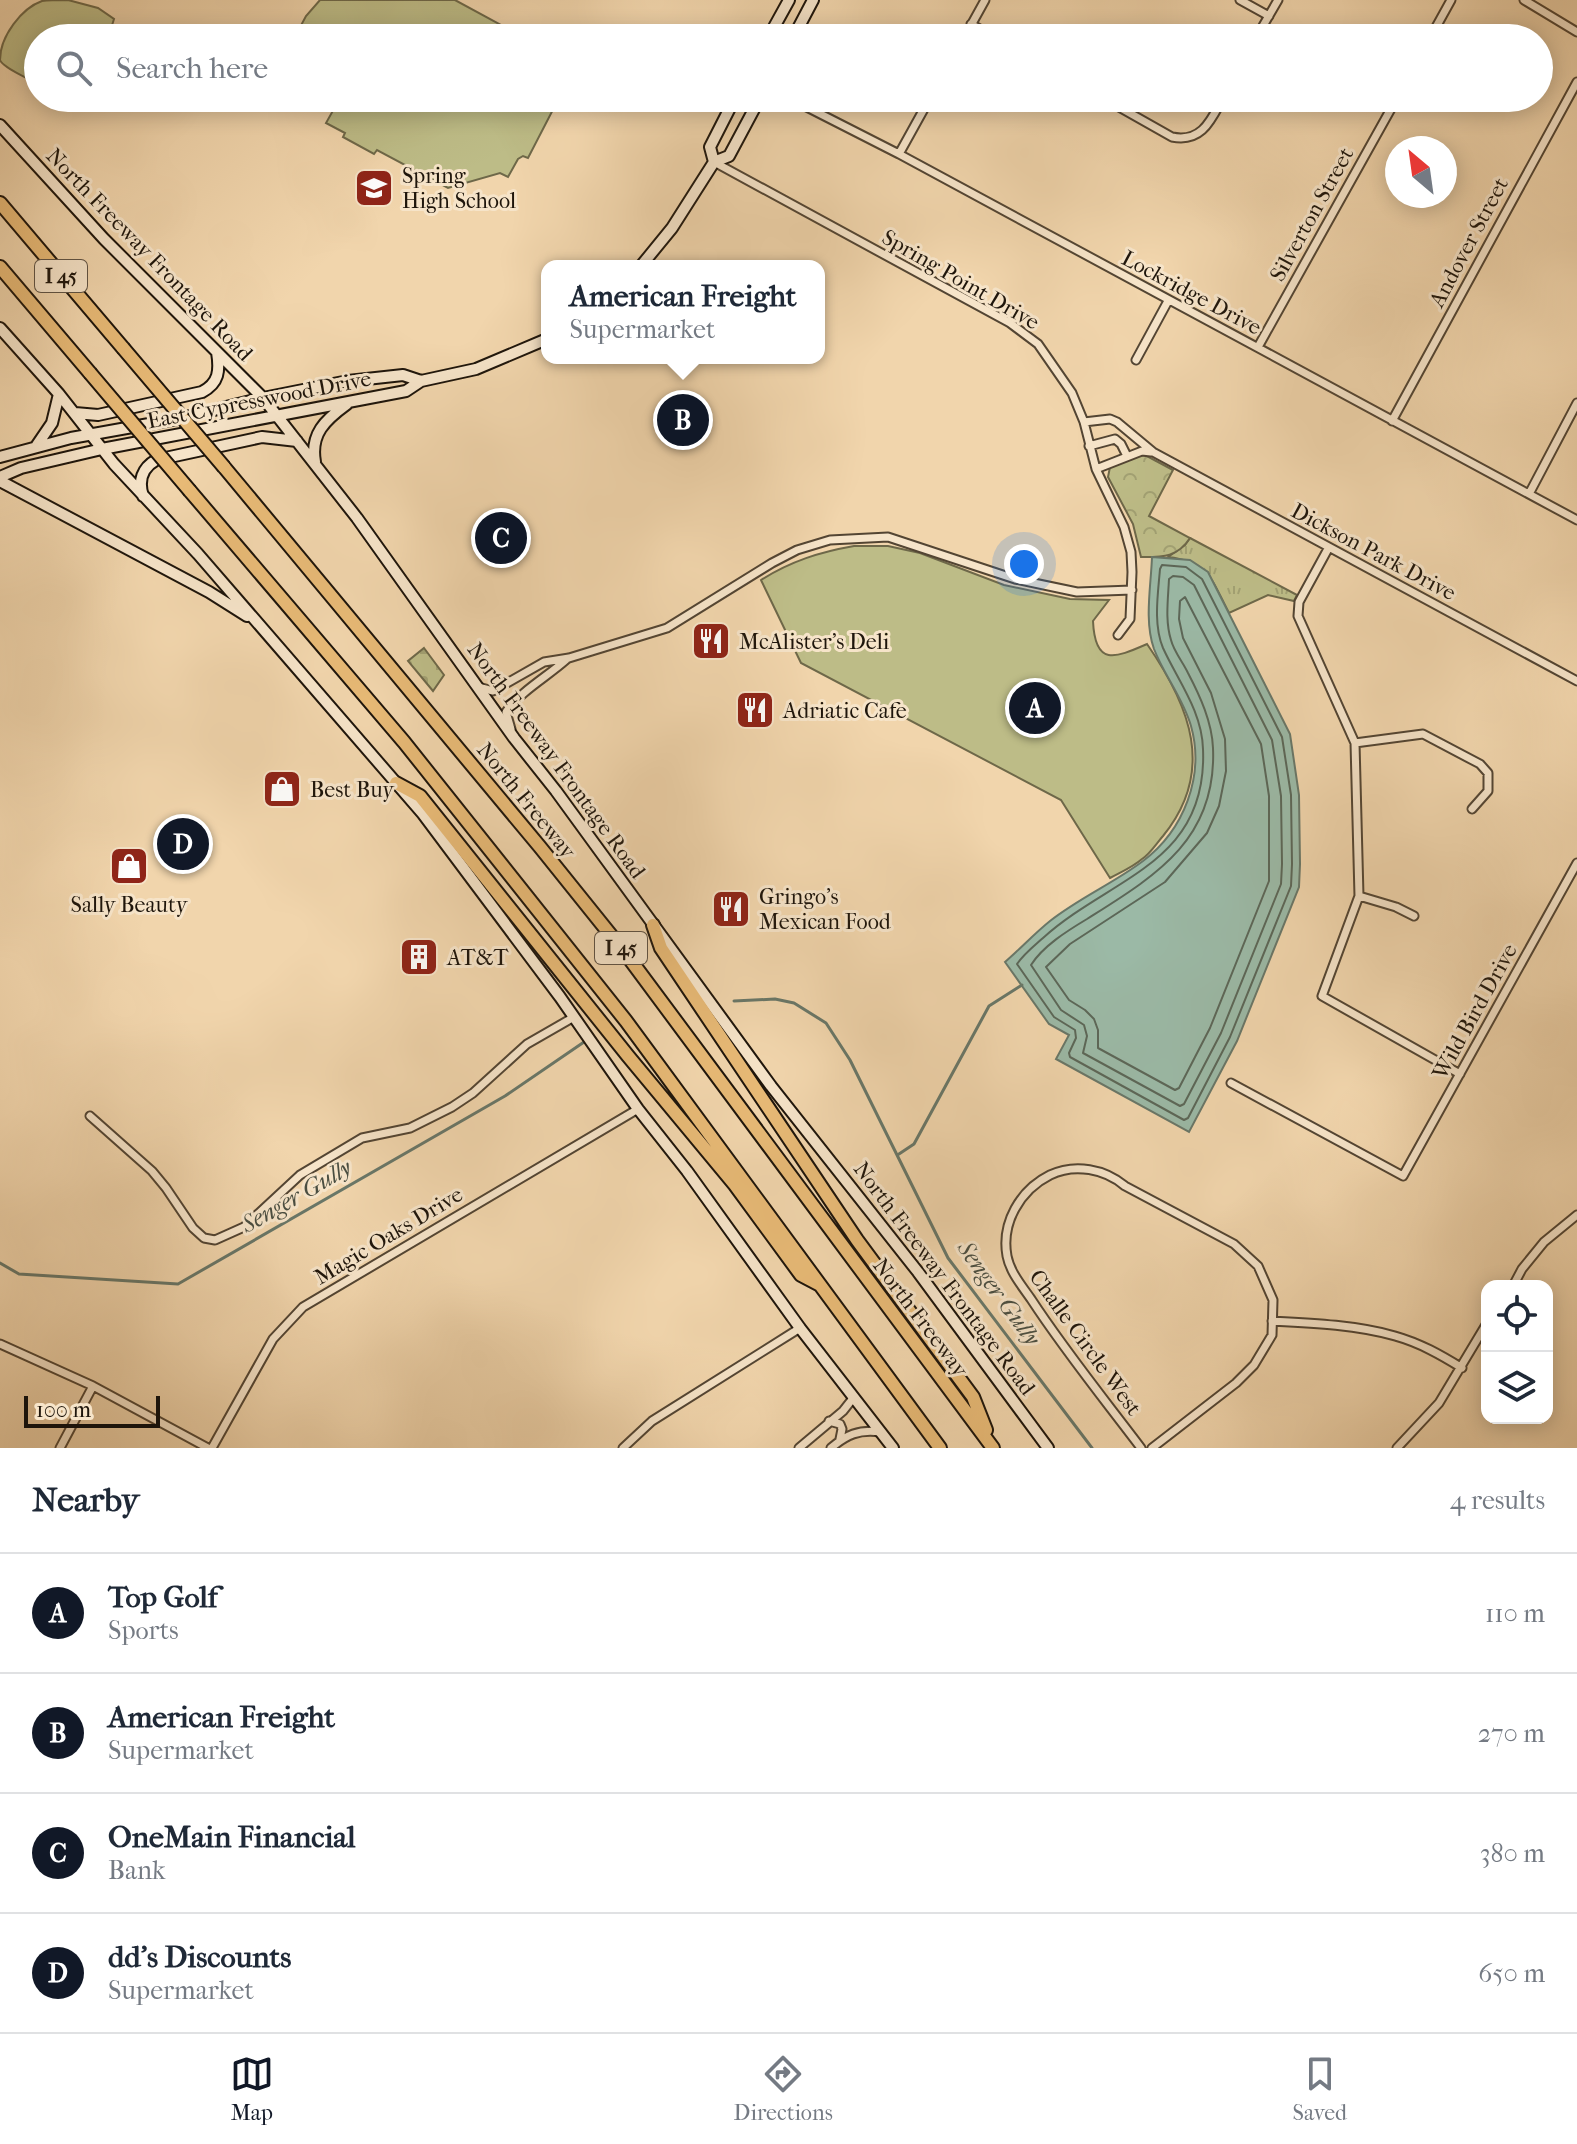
<!DOCTYPE html>
<html lang="en">
<head>
<meta charset="utf-8">
<style>
	:root { --surface:#fff; --page:#f6f6f7; --text:#1f2937; --muted:#747a83; --line:#e0e1e3; --accent:#111827 }
	body { margin:0; font-family:"IM FELL French Canon",serif; background:var(--page); color:var(--text) }
	.controls { position:absolute; right:24px; bottom:24px; display:grid; overflow:hidden; border-radius:16px; box-shadow:0 4px 20px #0003 }
	.controls button { width:72px; height:72px; display:grid; place-items:center; padding:0; border:0; border-bottom:2px solid var(--line); background:var(--surface); color:var(--text); font:40px sans-serif }
	.compass { position:absolute; left:1385px; top:136px; width:72px; height:72px; border-radius:50%; background:var(--surface); box-shadow:0 4px 20px #0003; rotate:331deg }
	.scale { position:absolute; left:24px; bottom:20px; width:136px; box-sizing:border-box; padding-left:8px; border:4px solid #1e150b; border-top:0; font-size:22px; line-height:28px; white-space:nowrap; color:#1e150b; -webkit-text-stroke:6px #f6e4c9; paint-order:stroke }
	.you { position:absolute; left:1024px; top:564px; width:28px; height:28px; margin:-20px; border:6px solid #fff; border-radius:50%; background:#1a73e8; box-shadow:0 0 0 12px #1a73e833 }
	.badge { display:grid; place-items:center; width:52px; height:52px; border-radius:50%; background:var(--accent); color:#fff; font-size:26px; font-weight:700 }
	.pin { position:absolute; translate:-50% -50%; border:4px solid #fff; box-shadow:0 2px 8px #0006 }
	.popup { position:absolute; left:541px; top:260px; width:284px; height:104px; box-sizing:border-box; display:grid; place-content:center; border-radius:16px; background:var(--surface); filter:drop-shadow(0 2px 6px #0005); font-size:26px; white-space:nowrap; color:var(--muted) }
	.popup b { font-size:30px; color:var(--text) }
	.popup::after { content:''; position:absolute; left:50%; top:100%; margin-left:-16px; border:16px solid transparent; border-top-color:var(--surface) }
	.list { margin:0; padding:0; list-style:none }
	h2 { display:flex; justify-content:space-between; align-items:center; height:104px; margin:0; padding:0 32px; font-size:34px }
	h2 small { font-size:26px; font-weight:400; color:var(--muted) }
	.list li { display:grid; grid-template-columns:52px 1fr auto; gap:24px; align-items:center; box-sizing:border-box; height:120px; padding:0 32px; border-top:2px solid var(--line) }
	.list b { display:block; font-size:30px; white-space:nowrap }
	.list p { margin:0; font-size:26px; white-space:nowrap; color:var(--muted) }
	.list em { font-size:26px; font-style:normal; color:var(--muted) }
	.icon { flex:none; width:44px; height:44px; fill:none; stroke:currentColor; stroke-width:2; stroke-linecap:round; stroke-linejoin:round }
	.map { position:relative; flex:none; width:1577px; height:1448px; overflow:hidden }
	.search { position:absolute; background:var(--surface); box-shadow:0 4px 20px #0003; left:24px; right:24px; top:24px; height:88px; display:flex; align-items:center; gap:20px; box-sizing:border-box; padding:0 28px; border-radius:44px; color:var(--muted); font-size:30px }
	.sheet { height:584px; background:var(--surface) }
	nav { display:flex; justify-content:space-around; align-items:center; box-sizing:border-box; height:112px; border-top:2px solid var(--line); background:var(--surface); font-size:22px; color:var(--muted) }
	nav a { display:grid; justify-items:center; gap:4px }
	nav .on { color:var(--accent) }
	.map>svg:first-child { display:block }
	.grass { fill:url(#grass-tufts); stroke:#6e6849; stroke-width:2 }
	.cemetery { fill:url(#cemetery-stones); stroke:#6e6849; stroke-width:2 }
	.park { fill:url(#park-crowns); stroke:#6e6849; stroke-width:2 }
	.garden { fill:#bdbc87; stroke:#6e6849; stroke-width:2 }
	.water { fill:#9bb9a6; stroke:#697768; stroke-width:2 }
	.lines { fill:none; stroke-linecap:round; stroke-linejoin:round }
	.shore { stroke:#5c6758; stroke-width:2 }
	.stream { stroke:#697768; stroke-width:3 }
	.minor-casing { stroke:#534533; stroke-width:11 }
	.secondary-casing { stroke:#1e150b; stroke-width:14 }
	.motorway-casing { stroke:#1e150b; stroke-width:16 }
	.minor { stroke:#f6e4c9; stroke-width:7 }
	.secondary { stroke:#f6e4c9; stroke-width:10 }
	.motorway { stroke:#e8ba76; stroke-width:12 }
	.motorway-bridge-casing { stroke:#1e150b; stroke-width:16; stroke-linecap:butt }
	.motorway-bridge { stroke:#e8ba76; stroke-width:12 }
	.labels { text-anchor:middle; stroke-width:6; stroke-linejoin:round; paint-order:stroke }
	.shield { fill:#f6e4c9; stroke:#5f5344; stroke-width:2 }
	.shield-label { font-size:20px; font-weight:bold; fill:#1e150b }
	.poi-label { font-size:22px; fill:#1e150b; stroke:#f6e4c9; text-anchor:start }
	.street-label { font-size:22px; fill:#1e150b; stroke:#f6e4c9 }
	.water-label { font-size:24px; font-style:italic; fill:#4a4e41; stroke:#f6e4c9 }
</style>
</head>
<body>
<div class="map">
<svg width="1577" height="1448" viewBox="0 0 1577 1448">
	<defs>
		<pattern id="grass-tufts" width="24" height="20" patternUnits="userSpaceOnUse" patternTransform="scale(2)"><rect width="24" height="20" fill="#bdbc87"/><path d="M3 7l-1-3M5 7V3M7 7l1-3M15 17l-1-3M17 17v-4M19 17l1-3" fill="none" stroke="#a2a173"/></pattern>
		<pattern id="cemetery-stones" width="16" height="16" patternUnits="userSpaceOnUse" patternTransform="scale(2)"><rect width="16" height="16" fill="#bdbc87"/><path d="M2 7V4a2 2 0 0 1 4 0v3zM10 15v-3a2 2 0 0 1 4 0v3z" fill="#a2a173"/></pattern>
		<pattern id="park-crowns" width="20" height="18" patternUnits="userSpaceOnUse" patternTransform="scale(2)"><rect width="20" height="18" fill="#bdbc87"/><path d="M2 6a3 3 0 1 1 6 0M12 15a3 3 0 1 1 6 0" fill="none" stroke="#a2a173"/></pattern>
	</defs>
	<rect width="100%" height="100%" fill="#f1d5ac"/>
	<filter id="stains"><feTurbulence type="fractalNoise" baseFrequency=".0025" numOctaves="4"/><feColorMatrix values="0 0 0 0 .2 0 0 0 0 .09 0 0 0 0 .02 0 0 0 .5 -.17"/></filter>
	<radialGradient id="worn" r=".72"><stop offset=".6" stop-color="#630" stop-opacity="0"/><stop offset="1" stop-color="#630" stop-opacity=".3"/></radialGradient>
	<path class="grass" d="M 1190,538 L 1297,595 L 1294,601 L 1268,595 L 1229,613 C 1211,579 1210,562 1168,557 L 1185,545 Z"/>
	<path class="cemetery" d="M 424,648 L 444,675 L 433,691 L 408,661 Z"/>
	<path class="park" d="M 1145,455 L 1173,470 L 1149,516 L 1190,538 C 1177,558 1162,557 1141,557 L 1133,524 L 1108,477 L 1110,467 L 1132,457 Z"/>
	<path class="garden" d="M 68,0 L 98,8 L 114,19 L 108,38 L 38,38 L 38,84 C 30,79 3,68 0,60 C 0,36 22,8 42,1 C 50,0 60,0 68,0 Z
		M 320,0 L 455,0 L 525,38 L 282,38 L 287,28 L 297,33 L 306,16 Z
		M 335,98 L 559,98 L 528,158 L 523,156 L 518,159 L 508,177 L 500,173 L 448,188 L 377,150 L 374,154 L 343,137 L 345,133 L 326,123 L 339,100 Z
		M 854,546 L 888,546 L 920,553 L 1004,585 L 1070,599 L 1109,600 L 1093,621 C 1095,667 1115,658 1147,644 C 1190,706 1216,771 1163,836 C 1156,844 1150,854 1142,859 C 1133,867 1121,872 1110,878 L 1061,800 L 801,663 L 761,580 C 791,561 820,552 854,546 Z"/>
	<path class="water" d="M 1152,557 L 1190,560 L 1208,572 L 1290,734 L 1299,795 L 1300,864 L 1299,887 L 1237,1041 L 1189,1132 L 1056,1059 L 1069,1035 L 1049,1024 L 1005,962 C 1020,949 1035,933 1050,921 C 1079,898 1114,883 1143,861 C 1184,830 1205,776 1191,726 C 1183,698 1164,675 1154,649 C 1144,621 1151,586 1152,557 Z"/>
	<g class="lines">
		<path class="shore" d="M 1162,565 L 1186,567 L 1202,579 L 1282,737 L 1291,795 L 1292,864 L 1291,886 L 1230,1037 L 1188,1118 L 1184,1120 L 1070,1057 L 1069,1053 L 1076,1038 L 1075,1030 L 1054,1017 L 1017,964 C 1024,954 1034,946 1043,938 C 1110,877 1208,864 1203,749 C 1202,711 1178,681 1163,648 C 1153,624 1158,594 1160,569 Z
			M 1173,576 L 1183,577 L 1194,585 L 1272,740 L 1281,796 L 1282,864 L 1281,884 L 1221,1033 L 1184,1104 L 1180,1106 L 1083,1053 L 1087,1036 L 1084,1025 L 1061,1010 L 1031,965 C 1043,946 1067,931 1087,919 C 1155,876 1217,840 1213,748 C 1212,722 1200,696 1188,673 C 1183,662 1174,652 1171,640 C 1165,621 1168,600 1169,579 Z
			M 1185,597 L 1261,744 L 1269,796 L 1269,881 L 1210,1028 L 1179,1088 L 1175,1090 L 1098,1048 L 1098,1030 L 1094,1019 L 1085,1010 L 1069,1000 L 1046,967 L 1070,944 L 1165,882 L 1207,833 L 1219,806 L 1226,771 L 1225,739 L 1211,693 L 1183,638 L 1179,619 L 1180,601 Z"/>
		<path class="stream" d="M 734,1001 L 775,999 L 794,1003 L 826,1023 L 850,1060 L 948,1258 L 1092,1448
			M 899,1154 L 914,1144 L 989,1006 L 1022,985
			M 0,1263 L 19,1274 L 178,1284 L 505,1096 L 584,1042"/>
		<g class="minor-casing">
			<path id="minor" d="M 1240,0 L 1269,16
				M 1524,0 L 1577,32
				M 971,24 L 995,38
				M 964,38 L 985,0
				M 1256,38 L 1278,0
				M 1430,38 L 1451,0
				M 789,98 L 899,154 L 1577,520
				M 1103,98 L 1172,137 C 1202,143 1211,120 1223,98
				M 899,154 L 930,98
				M 714,162 L 1010,323 L 1038,344 L 1072,393 L 1084,422 L 1096,469 L 1124,527 L 1131,552 L 1132,572 L 1130,619 L 1118,635
				M 1258,347 L 1397,98
				M 1136,360 L 1168,301
				M 1392,421 L 1577,82
				M 1084,422 L 1110,419 L 1117,422 L 1153,452 L 1577,681
				M 1089,446 L 1115,439 L 1121,444 L 1127,456
				M 1096,469 L 1142,451 L 1151,452
				M 1529,494 L 1577,403
				M 1329,547 L 1299,602 L 1298,616 L 1355,743 L 1359,896 L 1322,996 L 1460,1074
				M 478,687 L 493,691 L 544,662 L 569,658 L 667,628 L 772,563 L 797,550 L 830,540 L 888,537 L 1015,579 L 1077,592 L 1132,590
				M 511,729 L 506,712 C 522,690 547,677 567,659
				M 1355,743 L 1423,734 L 1480,764 L 1488,773 L 1488,791 L 1472,809
				M 1359,896 L 1396,907 L 1414,916
				M 1231,1083 L 1403,1176 L 1577,863
				M 90,1116 L 152,1171 L 166,1188 L 193,1228 L 204,1238 L 215,1240 L 244,1227 L 300,1175 L 362,1138 L 410,1128 L 452,1107 L 473,1093 L 527,1044 L 574,1017
				M 1513,1286 L 1522,1269 L 1544,1242 L 1577,1215
				M 1272,1321 C 1312,1323 1357,1325 1395,1336 C 1420,1343 1441,1355 1462,1368
				M 0,1344 L 93,1386 L 208,1448
				M 829,1421 L 840,1424 L 842,1429 L 840,1439
				M 60,1448 L 93,1386
				M 212,1448 L 273,1339 L 303,1307 L 638,1109
				M 623,1448 L 652,1421 L 800,1328
				M 799,1448 L 843,1411 L 854,1397
				M 831,1448 C 846,1435 859,1429 880,1432
				M 1141,1448 C 1104,1399 1065,1351 1031,1299 C 1022,1286 1010,1272 1007,1256 C 1001,1223 1020,1190 1050,1175 C 1075,1163 1105,1169 1125,1186 L 1234,1244 L 1258,1266 L 1273,1300 L 1272,1335 L 1254,1365 L 1236,1383 L 1152,1448
				M 1397,1448 L 1439,1403 L 1487,1323"/>
		</g>
		<g class="secondary-casing">
			<path id="secondary" d="M 768,38 L 789,0
				M 793,38 L 813,0
				M 0,125 L 104,239 L 263,398 L 357,518 L 514,738 L 556,791 L 771,1086 L 918,1272 L 1048,1448
				M 714,162 L 710,147 L 735,98
				M 641,266 L 672,228 L 714,162 L 729,156 L 760,98
				M 0,328 L 59,394 L 114,464 L 198,554 L 423,814 L 560,997 L 638,1109 L 687,1171 L 800,1328 L 893,1448
				M 75,413 L 98,415 L 202,392 C 219,383 220,371 217,352
				M 37,445 L 52,423 L 59,394
				M 0,457 L 71,438 L 177,419 L 263,398 L 348,381 L 403,375 L 421,381
				M 315,462 C 310,434 325,420 347,404
				M 0,477 L 21,468 L 102,449 L 406,391 L 421,381 L 476,369 L 547,339
				M 0,481 L 209,592 L 247,616
				M 143,496 C 138,481 142,468 156,460 L 262,437 L 297,441"/>
		</g>
		<g class="motorway-casing">
			<path id="motorway" d="M 0,203 L 123,348
				M 0,267 L 90,373
				M 224,467 L 540,847 L 626,954 L 993,1448
				M 190,491 L 404,742 L 626,1021 L 940,1448
				M 396,783 L 420,796 L 628,1056 L 735,1185 L 801,1275 L 820,1285
				M 653,925 L 661,948 L 857,1240 L 973,1397 L 986,1430"/>
		</g>
		<use href="#minor" class="minor"/>
		<use href="#secondary" class="secondary"/>
		<use href="#motorway" class="motorway"/>
		<g class="motorway-bridge-casing">
			<path id="motorway-bridge" d="M 123,348 L 224,467
				M 90,373 L 190,491"/>
		</g>
		<use href="#motorway-bridge" class="motorway-bridge"/>
	</g>
	<defs>
		<g id="school-square" transform="scale(2)"><rect x="-9" y="-9" width="18" height="18" rx="4" fill="#8f2418" stroke="#f6e4c9"/><path d="M0-5L7-2L0 1L-7-2ZM-4 1L0 2.5L4 1V4Q0 6-4 4Z" fill="#fff"/></g>
		<g id="restaurant-square" transform="scale(2)"><rect x="-9" y="-9" width="18" height="18" rx="4" fill="#8f2418" stroke="#f6e4c9"/><path d="M-5-6h1v4h1v-4h1v4h1v-4h1v5L-1.5 .5V6h-2V.5L-5-1ZM5-6V6H3V1.5H1.5Q1.5-4 5-6Z" fill="#fff"/></g>
		<g id="shop-square" transform="scale(2)"><rect x="-9" y="-9" width="18" height="18" rx="4" fill="#8f2418" stroke="#f6e4c9"/><path d="M-5-2.5h2.3a2.7 3.5 0 0 1 5.4 0H5L5.5 6h-11ZM-1.5-2.5h3a1.5 2.3 0 0 0-3 0Z" fill="#fff"/></g>
		<g id="building-square" transform="scale(2)"><rect x="-9" y="-9" width="18" height="18" rx="4" fill="#8f2418" stroke="#f6e4c9"/><path d="M-4-6H4V6H1V3H-1V6H-4ZM-2.5-4.3h1.7v1.8h-1.7ZM.8-4.3h1.7v1.8H.8ZM-2.5-1h1.7V.8h-1.7ZM.8-1h1.7V.8H.8Z" fill="#fff"/></g>
	</defs>
	<g fill-rule="evenodd">
		<use href="#school-square" x="374" y="188"/>
		<use href="#restaurant-square" x="711" y="641"/>
		<use href="#restaurant-square" x="755" y="710"/>
		<use href="#shop-square" x="282" y="789"/>
		<use href="#shop-square" x="129" y="866"/>
		<use href="#restaurant-square" x="731" y="909"/>
		<use href="#building-square" x="419" y="957"/>
	</g>
	<g class="labels">
		<g class="shield">
			<rect x="35" y="260" width="52" height="32" rx="6"/>
			<rect x="595" y="932" width="52" height="32" rx="6"/>
		</g>
		<g class="shield-label">
			<text x="61" y="283">I 45</text>
			<text x="621" y="955">I 45</text>
		</g>
		<g class="poi-label">
			<text x="402" y="183">Spring<tspan x="402" dy="25">High School</tspan></text>
			<text x="739" y="649">McAlister's Deli</text>
			<text x="783" y="718">Adriatic Cafe</text>
			<text x="310" y="797">Best Buy</text>
			<text x="759" y="904">Gringo's<tspan x="759" dy="25">Mexican Food</tspan></text>
			<text x="129" y="912" text-anchor="middle">Sally Beauty</text>
			<text x="447" y="965">AT&amp;T</text>
		</g>
		<g class="street-label">
			<text transform="translate(1311 214) rotate(-61)" y="8">Silverton Street</text>
			<text transform="translate(1468 242) rotate(-62)" y="8">Andover Street</text>
			<text transform="translate(150 254) rotate(46)" y="8">North Freeway Frontage Road</text>
			<text transform="translate(961 279) rotate(30)" y="8">Spring Point Drive</text>
			<text transform="translate(1192 292) rotate(28)" y="8">Lockridge Drive</text>
			<text transform="translate(259 399) rotate(-11)" y="8">East Cypresswood Drive</text>
			<text transform="translate(1374 551) rotate(28)" y="8">Dickson Park Drive</text>
			<text transform="translate(557 760) rotate(54)" y="8">North Freeway Frontage Road</text>
			<text transform="translate(527 800) rotate(51)" y="8">North Freeway</text>
			<text transform="translate(1474 1011) rotate(-61)" y="8">Wild Bird Drive</text>
			<text transform="translate(388 1235) rotate(-31)" y="8">Magic Oaks Drive</text>
			<text transform="translate(945 1278) rotate(53)" y="8">North Freeway Frontage Road</text>
			<text transform="translate(921 1317) rotate(53)" y="8">North Freeway</text>
			<text transform="translate(1086 1342) rotate(54)" y="8">Challe Circle West</text>
		</g>
		<g class="water-label">
			<text transform="translate(296 1196) rotate(-30)" y="8">Senger Gully</text>
			<text transform="translate(999 1293) rotate(54)" y="8">Senger Gully</text>
		</g>
	</g>
	<rect width="100%" height="100%" filter="url(#stains)"/>
	<rect width="100%" height="100%" fill="url(#worn)"/>
</svg>
<div class="controls">
<button><svg class="icon" aria-label="locate" viewBox="0 0 24 24"><circle cx="12" cy="12" r="6"/><path d="M12 2v4M12 18v4M2 12h4M18 12h4"/></svg></button>
<button><svg class="icon" aria-label="layers" viewBox="0 0 24 24"><path d="M12 4l9 5-9 5-9-5zM3 14l9 5 9-5"/></svg></button>
</div>
<svg class="compass" viewBox="-18 -18 36 36"><path d="M0-13l5 13h-10z" fill="#e53935"/><path d="M0 13l5-13h-10z" fill="#747a83"/></svg>
<div class="scale">100 m</div>
<div class="you"></div>
<div class="pin badge" style="left:1035px;top:708px">A</div>
<div class="pin badge" style="left:683px;top:420px">B</div>
<div class="popup"><b>American Freight</b>Supermarket</div>
<div class="pin badge" style="left:501px;top:538px">C</div>
<div class="pin badge" style="left:183px;top:844px">D</div>
<div class="search"><svg class="icon" aria-label="search" viewBox="0 0 24 24"><circle cx="10" cy="10" r="6"/><path d="M15 15l6 6"/></svg>Search here</div>
</div>
<section class="sheet">
<h2>Nearby<small>4 results</small></h2>
<ul class="list">
<li><span class="badge">A</span><div><b>Top Golf</b><p>Sports</p></div><em>110 m</em></li>
<li><span class="badge">B</span><div><b>American Freight</b><p>Supermarket</p></div><em>270 m</em></li>
<li><span class="badge">C</span><div><b>OneMain Financial</b><p>Bank</p></div><em>380 m</em></li>
<li><span class="badge">D</span><div><b>dd's Discounts</b><p>Supermarket</p></div><em>650 m</em></li>
</ul>
</section>
<nav>
<a class="on"><svg class="icon" aria-label="map" viewBox="0 0 24 24"><path d="M3 6l6-2 6 2 6-2v14l-6 2-6-2-6 2zM9 4v14M15 6v14"/></svg>Map</a>
<a><svg class="icon" aria-label="directions" viewBox="0 0 24 24"><path d="M12 3l9 9-9 9-9-9zM9 14v-3h6M13 9l2 2-2 2"/></svg>Directions</a>
<a><svg class="icon" aria-label="saved" viewBox="0 0 24 24"><path d="M7 4h10v16l-5-4-5 4z"/></svg>Saved</a>
</nav>
</body>
</html>
